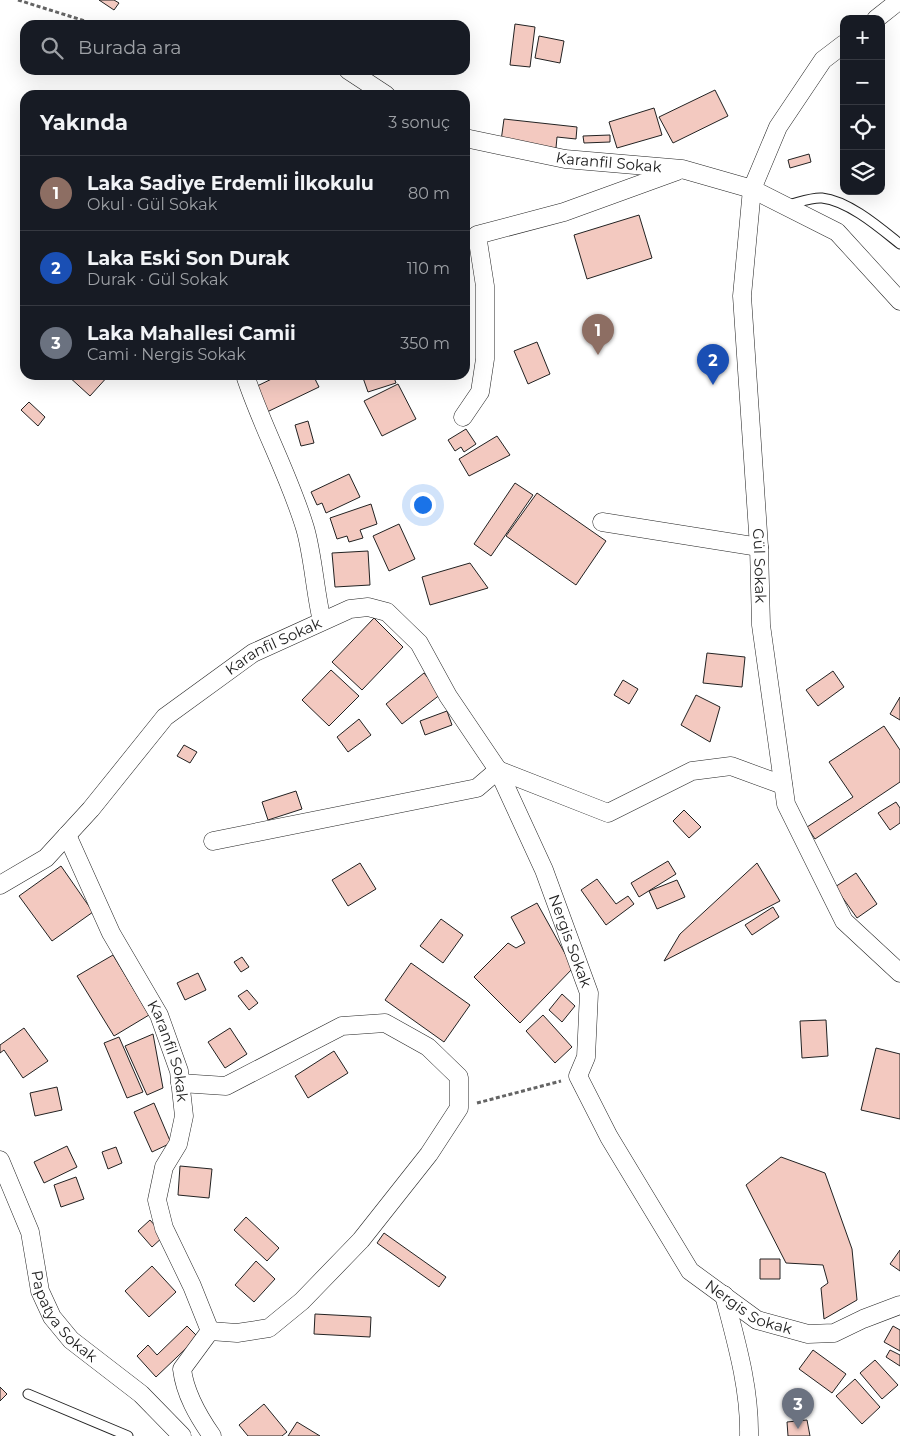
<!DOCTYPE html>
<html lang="tr">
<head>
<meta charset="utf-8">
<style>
	:root { --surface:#171b24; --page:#20242c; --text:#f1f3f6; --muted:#9ea1a6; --line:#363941; --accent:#c62828 }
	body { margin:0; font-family:Montserrat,sans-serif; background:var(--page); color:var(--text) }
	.controls { position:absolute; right:15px; top:15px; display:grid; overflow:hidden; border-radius:10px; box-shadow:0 5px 20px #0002 }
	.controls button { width:45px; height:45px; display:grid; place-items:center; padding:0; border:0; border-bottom:1px solid var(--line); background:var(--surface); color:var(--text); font:25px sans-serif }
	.you { position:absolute; left:422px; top:504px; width:18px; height:18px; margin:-12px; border:4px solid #fff; border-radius:50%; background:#1a73e8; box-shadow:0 0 0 8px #1a73e833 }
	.badge { display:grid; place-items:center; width:32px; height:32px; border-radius:50%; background:var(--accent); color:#fff; font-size:16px; font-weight:700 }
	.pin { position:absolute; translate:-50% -41px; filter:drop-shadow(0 1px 2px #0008) }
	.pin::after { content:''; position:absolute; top:26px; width:18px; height:15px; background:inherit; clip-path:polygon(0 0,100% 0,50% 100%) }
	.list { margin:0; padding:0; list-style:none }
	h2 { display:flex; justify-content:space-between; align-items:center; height:65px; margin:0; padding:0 20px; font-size:21px }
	h2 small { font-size:16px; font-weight:400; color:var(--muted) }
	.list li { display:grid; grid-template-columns:32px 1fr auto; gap:15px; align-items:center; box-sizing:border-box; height:75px; padding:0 20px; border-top:1px solid var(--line) }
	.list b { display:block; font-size:19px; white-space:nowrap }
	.list p { margin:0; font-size:16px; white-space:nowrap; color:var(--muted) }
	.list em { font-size:16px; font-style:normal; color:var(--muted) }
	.icon { flex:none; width:28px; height:28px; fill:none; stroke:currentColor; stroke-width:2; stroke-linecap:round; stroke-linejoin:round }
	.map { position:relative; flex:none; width:900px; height:1436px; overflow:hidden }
	.search { position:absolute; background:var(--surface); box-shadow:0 5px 20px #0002; left:20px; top:20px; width:450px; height:55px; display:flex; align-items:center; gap:12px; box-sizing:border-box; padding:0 18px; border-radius:15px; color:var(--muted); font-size:19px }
	.panel { position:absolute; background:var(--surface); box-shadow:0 5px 20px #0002; left:20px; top:90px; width:450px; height:290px; border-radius:15px }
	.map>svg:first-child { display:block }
	.building { fill:#f3c9c0; stroke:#222 }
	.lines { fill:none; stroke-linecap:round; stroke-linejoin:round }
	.service-casing { stroke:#222; stroke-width:11 }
	.minor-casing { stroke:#222; stroke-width:19 }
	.path { stroke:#646464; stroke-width:3; stroke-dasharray:4 2.5; stroke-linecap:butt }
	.service { stroke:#fff; stroke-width:9 }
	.minor { stroke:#fff; stroke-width:18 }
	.labels { text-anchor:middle; stroke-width:4; stroke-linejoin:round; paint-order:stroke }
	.street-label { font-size:15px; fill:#222; stroke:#fff }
</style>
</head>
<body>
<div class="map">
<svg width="900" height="1436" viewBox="0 0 900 1436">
	<rect width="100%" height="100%" fill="#fff"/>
	<path class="building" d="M 99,0 L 114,0 L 119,3 L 114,10 Z
		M 515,24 L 535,27 L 530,67 L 510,65 Z
		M 539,36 L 564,41 L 560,63 L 535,58 Z
		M 715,90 L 728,116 L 673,143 L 659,117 Z
		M 654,108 L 662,135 L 617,148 L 609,122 Z
		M 504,119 L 577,127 L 576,139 L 557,137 L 556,148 L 501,141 Z
		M 610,135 L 610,142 L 584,143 L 583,136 Z
		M 809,154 L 811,162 L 790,168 L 788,160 Z
		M 639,215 L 652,258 L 587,279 L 574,235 Z
		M 465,233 L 472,248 L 465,251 Z
		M 537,342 L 550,374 L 528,384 L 514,351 Z
		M 67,375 L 109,375 L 90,396 Z
		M 280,375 L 313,375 L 319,387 L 267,412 L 255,387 Z
		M 362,375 L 393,375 L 396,383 L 368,392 Z
		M 398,384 L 416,419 L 382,436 L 364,401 Z
		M 29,402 L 45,417 L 38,426 L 21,410 Z
		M 308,421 L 314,443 L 301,446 L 295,425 Z
		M 466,429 L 476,444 L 464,452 L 461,447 L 455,451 L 448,440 Z
		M 497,436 L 510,455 L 469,476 L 459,459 Z
		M 349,474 L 360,497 L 326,513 L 322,503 L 317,505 L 311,492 Z
		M 515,483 L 533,495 L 491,556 L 474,544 Z
		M 537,493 L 606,541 L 576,585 L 506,536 Z
		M 371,504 L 377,524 L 360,530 L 363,538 L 349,542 L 347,536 L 337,539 L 330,518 Z
		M 399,524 L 415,559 L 389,571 L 373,536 Z
		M 368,551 L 370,585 L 335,587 L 332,553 Z
		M 470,563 L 488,588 L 430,605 L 422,577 Z
		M 374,618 L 403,647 L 362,690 L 332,662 Z
		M 707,653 L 745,657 L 742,687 L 703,683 Z
		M 331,670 L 359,696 L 329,726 L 302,700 Z
		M 833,671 L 844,687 L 818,706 L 806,690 Z
		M 424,673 L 441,694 L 402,724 L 386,704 Z
		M 623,680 L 638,689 L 629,704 L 614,695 Z
		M 696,695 L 720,707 L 710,742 L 681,725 Z
		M 900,697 L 900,720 L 890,714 Z
		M 447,711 L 452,725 L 425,735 L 420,721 Z
		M 359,719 L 371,735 L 348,752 L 337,737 Z
		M 884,726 L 900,750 L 900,782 L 815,839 L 807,827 L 853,797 L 829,762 Z
		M 184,745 L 197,752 L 190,763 L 177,756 Z
		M 296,791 L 302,809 L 268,820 L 262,802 Z
		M 896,802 L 900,808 L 900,823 L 890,830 L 878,813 Z
		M 684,810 L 701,827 L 689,838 L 673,821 Z
		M 668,861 L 676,874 L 639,897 L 631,883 Z
		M 360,863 L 376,889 L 348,906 L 332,880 Z
		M 757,863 L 780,901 L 664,961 L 680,934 Z
		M 61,866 L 93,912 L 52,941 L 19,896 Z
		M 856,873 L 877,904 L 857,918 L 835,887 Z
		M 597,879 L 616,904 L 628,896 L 634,904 L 606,925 L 581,890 Z
		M 677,880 L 685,897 L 657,909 L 649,891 Z
		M 537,903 L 573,968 L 520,1023 L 474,977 L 508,943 L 516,948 L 525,943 L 511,917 Z
		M 773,907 L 779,917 L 752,935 L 745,925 Z
		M 441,919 L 463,935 L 443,963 L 420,946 Z
		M 113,955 L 149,1015 L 114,1036 L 77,976 Z
		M 242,957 L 249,967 L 241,972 L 234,962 Z
		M 411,963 L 470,1005 L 444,1042 L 385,1000 Z
		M 198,973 L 206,990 L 185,1000 L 177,983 Z
		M 247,990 L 258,1003 L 249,1010 L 238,996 Z
		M 562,994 L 575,1006 L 562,1022 L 549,1010 Z
		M 543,1015 L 572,1047 L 555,1063 L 526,1031 Z
		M 826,1020 L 828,1056 L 802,1058 L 800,1021 Z
		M 24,1028 L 48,1061 L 23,1078 L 4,1050 L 0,1053 L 0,1045 Z
		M 230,1028 L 247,1054 L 225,1068 L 208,1042 Z
		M 153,1034 L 163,1088 L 147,1095 L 125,1046 Z
		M 119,1037 L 143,1092 L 127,1098 L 104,1043 Z
		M 876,1048 L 900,1054 L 900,1119 L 861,1110 Z
		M 334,1051 L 348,1073 L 308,1098 L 295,1076 Z
		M 57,1087 L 62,1110 L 35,1116 L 30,1093 Z
		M 154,1103 L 171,1143 L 152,1152 L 134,1112 Z
		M 67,1146 L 77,1167 L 44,1183 L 34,1162 Z
		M 116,1147 L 122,1163 L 108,1169 L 102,1152 Z
		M 781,1157 L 825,1173 L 852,1249 L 857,1300 L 824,1319 L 821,1288 L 828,1283 L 823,1265 L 786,1263 L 746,1185 Z
		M 180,1166 L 212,1169 L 209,1198 L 178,1195 Z
		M 76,1177 L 84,1199 L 61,1207 L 54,1185 Z
		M 246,1217 L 279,1248 L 267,1261 L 234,1230 Z
		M 150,1220 L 164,1236 L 152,1247 L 138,1231 Z
		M 384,1233 L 446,1277 L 439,1287 L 377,1243 Z
		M 900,1250 L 900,1271 L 890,1264 Z
		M 760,1259 L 780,1259 L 780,1279 L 760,1279 Z
		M 256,1261 L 275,1279 L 254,1302 L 235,1285 Z
		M 152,1266 L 176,1292 L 149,1317 L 125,1291 Z
		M 315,1314 L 371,1317 L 370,1337 L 314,1334 Z
		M 187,1326 L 198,1337 L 156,1377 L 137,1356 L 148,1345 L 157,1355 Z
		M 893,1326 L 900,1330 L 900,1351 L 884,1342 Z
		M 813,1350 L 846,1374 L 832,1393 L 799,1369 Z
		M 890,1350 L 900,1355 L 900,1366 L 886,1357 Z
		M 875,1360 L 898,1385 L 882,1399 L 860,1373 Z
		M 855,1379 L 880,1407 L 862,1424 L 836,1396 Z
		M 0,1387 L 7,1394 L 0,1401 Z
		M 264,1404 L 287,1432 L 282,1436 L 248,1436 L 239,1425 Z
		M 807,1420 L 810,1436 L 788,1436 L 787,1422 Z
		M 297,1422 L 320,1436 L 288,1436 Z"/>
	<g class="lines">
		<g class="service-casing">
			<path id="service" d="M 787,205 C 797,203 812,197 822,198 C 849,201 880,228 900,244
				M 28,1394 L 128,1436"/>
		</g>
		<g class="minor-casing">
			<g id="minor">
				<path d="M 876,19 L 900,0"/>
				<path id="s1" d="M 844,44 L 823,60 L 778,127 L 752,189 L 742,296 L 759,547 L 761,625 L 786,804 L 844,921 L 900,973"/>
				<path d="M 348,70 L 386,95"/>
				<path id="s2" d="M 465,138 L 565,159 L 682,169 L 752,189 L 837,232 L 900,301"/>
				<path d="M 245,375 C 262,427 289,475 305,528 C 313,555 315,592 322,621"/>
				<path d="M 463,417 L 480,392 L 485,359 L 485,286 L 477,235 L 564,212 L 677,171"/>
				<path d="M 602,522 L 759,547"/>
				<path id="s3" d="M 67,835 L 111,933 L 159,1015 L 179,1071 L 184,1116 L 178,1144 L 164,1167 L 157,1200 L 164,1228 L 192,1286 L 210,1331 L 182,1369 C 185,1394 198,1416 212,1436"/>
				<path d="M 213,841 L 477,788 L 498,770 L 608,813 L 692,771 L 731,766 L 783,785"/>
				<path id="s4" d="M 0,885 L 46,858 L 91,809 L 165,717 L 253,653 L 350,609 L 368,607 L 387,612 L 419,643 L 448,696 L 498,770 L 544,870 L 589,993 L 586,1057 L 578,1076 L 609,1137 L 690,1271 L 757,1320 L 808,1334 L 834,1333 L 863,1319 L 900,1305"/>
				<path d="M 180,1083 L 226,1086 L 342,1026 L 385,1023 L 428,1047 L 459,1077 L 459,1108 L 429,1154 L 361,1240 L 302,1301 L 269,1328 L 237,1333 L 210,1331"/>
				<path id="s5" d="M 0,1160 L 30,1232 L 40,1291 L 52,1317 L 71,1340 L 141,1394 L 182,1436"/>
				<path d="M 724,1295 C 736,1341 750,1388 749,1436"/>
			</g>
		</g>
		<path class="path" d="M 18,0 L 98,25
			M 477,1103 L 561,1081"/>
		<use href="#service" class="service"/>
		<use href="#minor" class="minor"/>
	</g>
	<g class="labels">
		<g class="street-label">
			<text dy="5" stroke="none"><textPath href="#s2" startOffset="146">Karanfil Sokak</textPath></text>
			<text dy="5" stroke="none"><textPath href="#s1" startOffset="552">Gül Sokak</textPath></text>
			<text dy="5" stroke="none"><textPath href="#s4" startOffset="368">Karanfil Sokak</textPath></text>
			<text dy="5" stroke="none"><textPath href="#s4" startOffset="871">Nergis Sokak</textPath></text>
			<text dy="5" stroke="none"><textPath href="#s3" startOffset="240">Karanfil Sokak</textPath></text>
			<text dy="5" stroke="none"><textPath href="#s4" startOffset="1306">Nergis Sokak</textPath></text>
			<text dy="5" stroke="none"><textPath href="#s5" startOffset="172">Papatya Sokak</textPath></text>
		</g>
	</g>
</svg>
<div class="controls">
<button>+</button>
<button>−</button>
<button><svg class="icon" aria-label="locate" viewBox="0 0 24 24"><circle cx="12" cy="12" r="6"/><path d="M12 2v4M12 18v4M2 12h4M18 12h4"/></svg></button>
<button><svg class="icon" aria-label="layers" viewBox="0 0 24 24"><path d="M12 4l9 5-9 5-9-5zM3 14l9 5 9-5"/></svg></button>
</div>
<div class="you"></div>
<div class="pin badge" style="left:598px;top:355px;background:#8d6e63">1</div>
<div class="pin badge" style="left:713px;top:385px;background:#1a4fb4">2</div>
<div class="pin badge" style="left:798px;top:1429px;background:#6b7280">3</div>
<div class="search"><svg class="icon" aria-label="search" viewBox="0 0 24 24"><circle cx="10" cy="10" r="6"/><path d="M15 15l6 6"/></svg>Burada ara</div>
<section class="panel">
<h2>Yakında<small>3 sonuç</small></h2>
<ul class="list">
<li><span class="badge" style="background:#8d6e63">1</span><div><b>Laka Sadiye Erdemli İlkokulu</b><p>Okul · Gül Sokak</p></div><em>80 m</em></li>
<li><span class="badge" style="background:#1a4fb4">2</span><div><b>Laka Eski Son Durak</b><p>Durak · Gül Sokak</p></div><em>110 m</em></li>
<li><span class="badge" style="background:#6b7280">3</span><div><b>Laka Mahallesi Camii</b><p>Cami · Nergis Sokak</p></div><em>350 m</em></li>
</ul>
</section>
</div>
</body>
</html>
